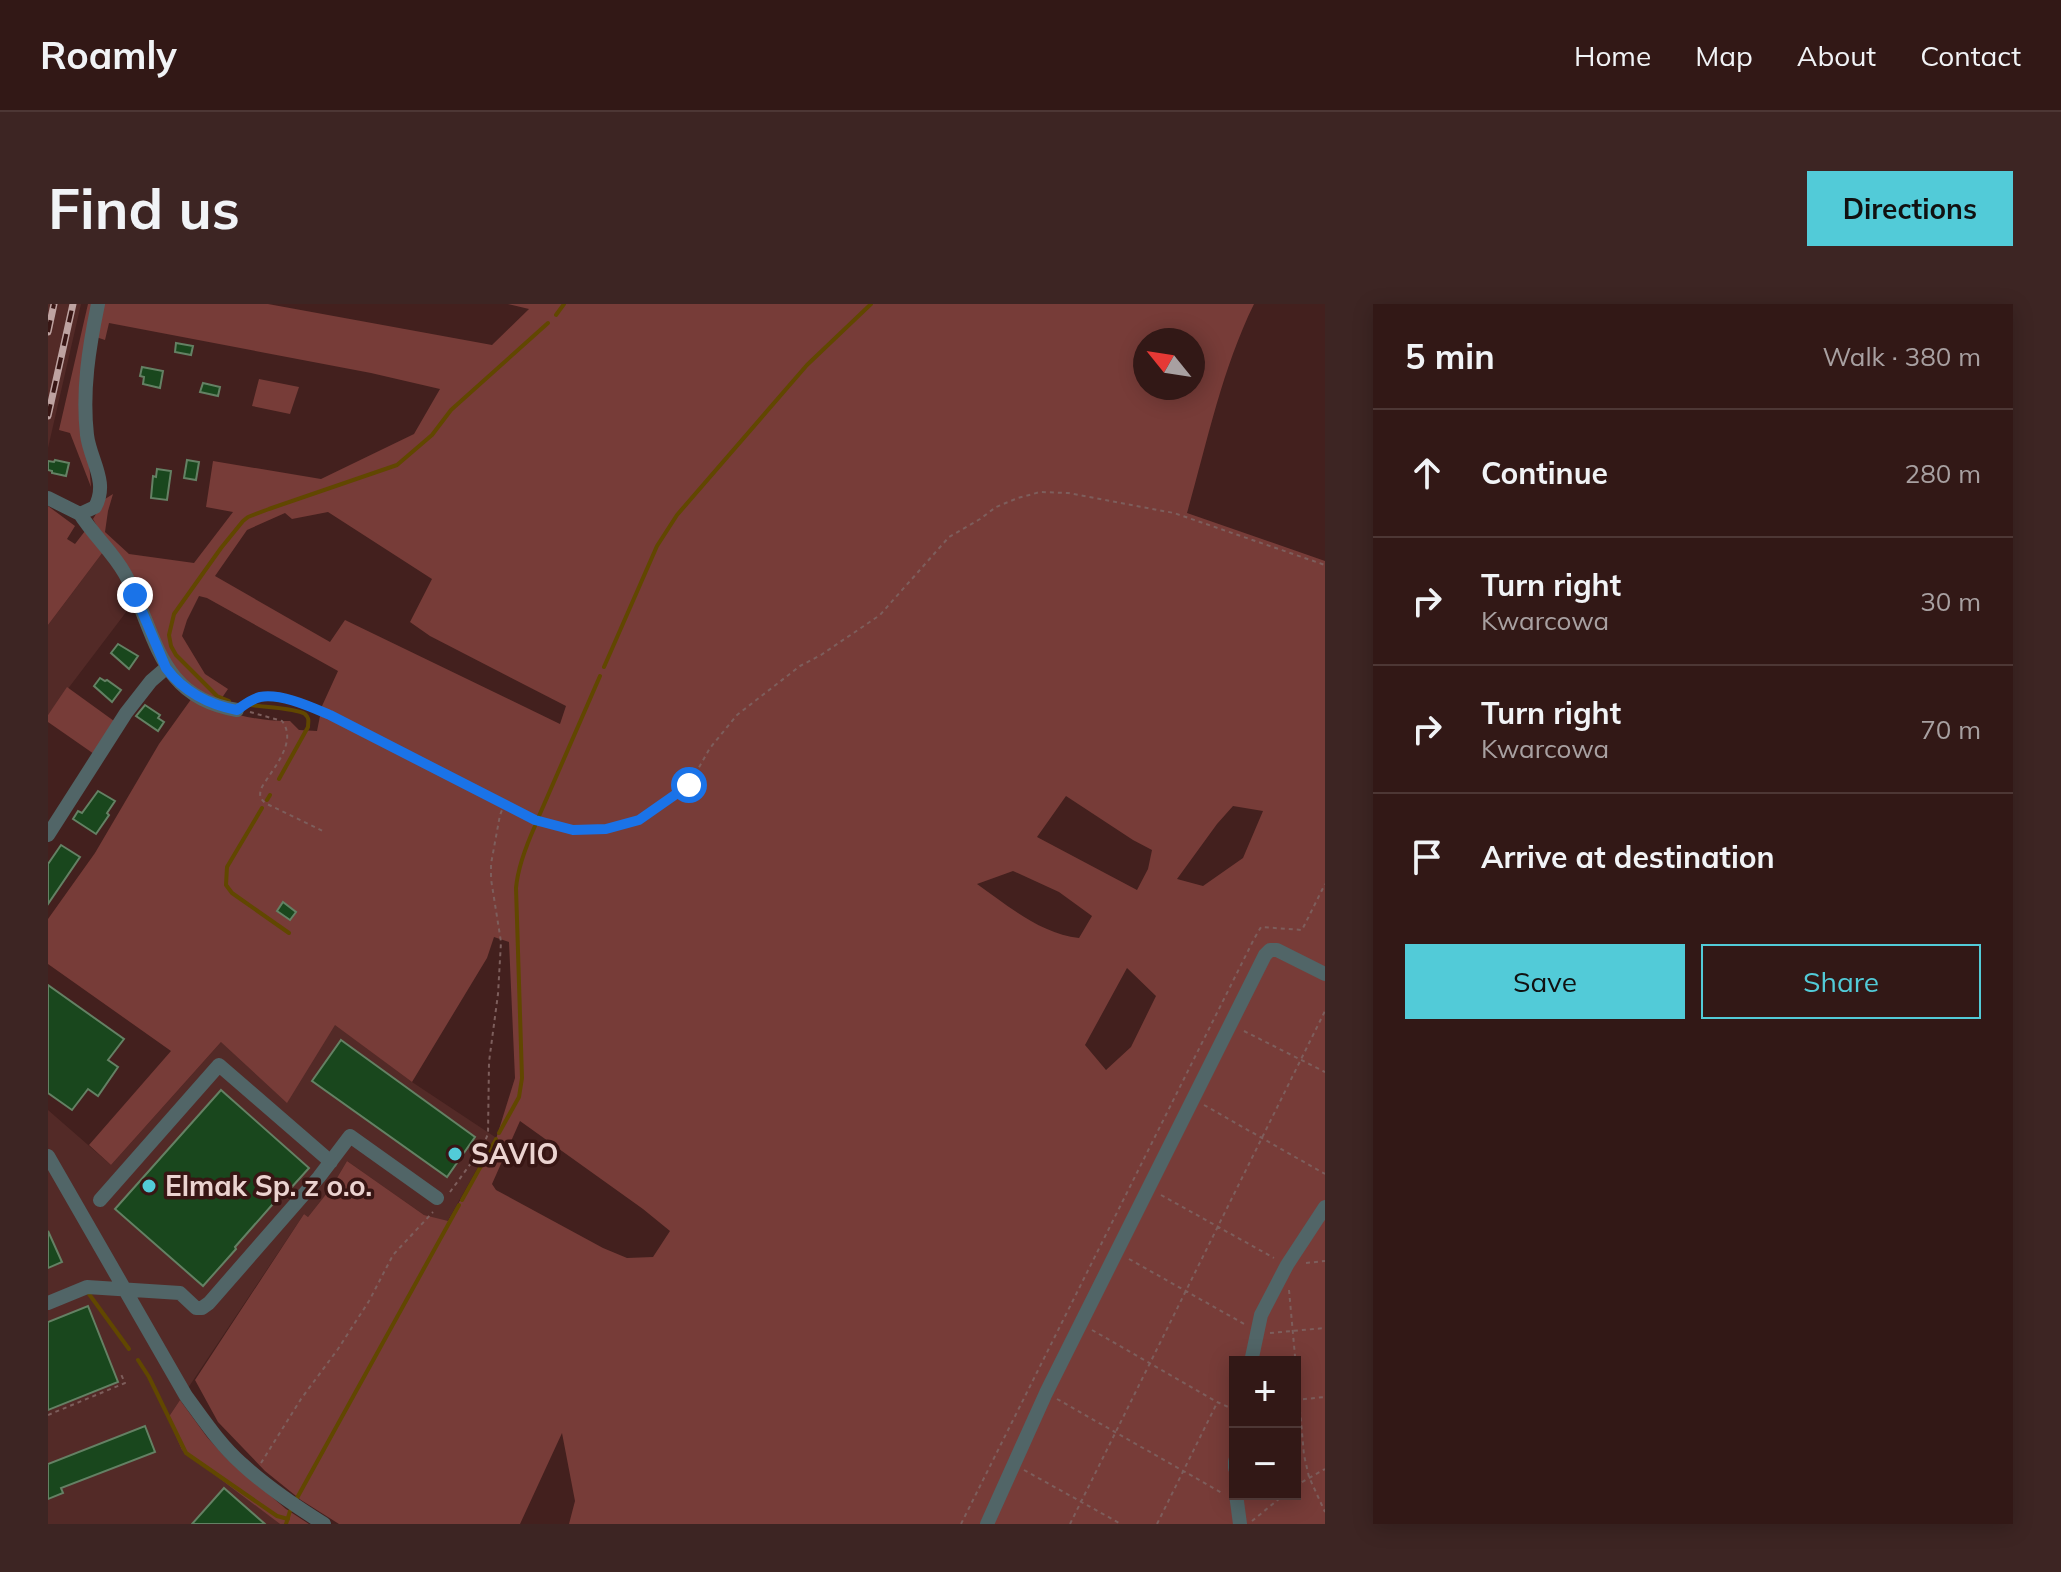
<!DOCTYPE html>
<html lang="en">
<head>
<meta charset="utf-8">
<style>
	:root { --surface:#321816; --page:#3d2523; --text:#f1f3f6; --muted:#a8a0a1; --line:#4d3735; --accent:#52cbd8 }
	body { margin:0; font-family:Mulish,sans-serif; background:var(--page); color:var(--text) }
	.controls { position:absolute; right:24px; bottom:24px; display:grid; overflow:hidden; border-radius:0px; box-shadow:0 4px 20px #0003 }
	.controls button { width:72px; height:72px; display:grid; place-items:center; padding:0; border:0; border-bottom:2px solid var(--line); background:var(--surface); color:var(--text); font:40px sans-serif }
	.compass { position:absolute; left:1085px; top:24px; width:72px; height:72px; border-radius:50%; background:var(--surface); box-shadow:0 4px 20px #0003; rotate:300deg }
	.stop { position:absolute; width:24px; height:24px; margin:-18px; border:6px solid #1a73e8; border-radius:50%; background:#fff }
	.stop.end { background:#1a73e8; border-color:#fff; box-shadow:0 2px 8px #0008 }
	.list { margin:0; padding:0; list-style:none }
	h2 { display:flex; justify-content:space-between; align-items:center; height:104px; margin:0; padding:0 32px; font-size:34px }
	h2 small { font-size:26px; font-weight:400; color:var(--muted) }
	.list li { display:grid; grid-template-columns:52px 1fr auto; gap:24px; align-items:center; box-sizing:border-box; height:128px; padding:0 32px; border-top:2px solid var(--line) }
	.list b { display:block; font-size:30px; white-space:nowrap }
	.list p { margin:0; font-size:26px; white-space:nowrap; color:var(--muted) }
	.list em { font-size:26px; font-style:normal; color:var(--muted) }
	.actions { display:flex; gap:16px; padding:24px 32px }
	.actions a { flex:1; padding:18px 0; border:2px solid var(--accent); border-radius:0px; text-align:center; font-size:28px; color:var(--accent) }
	.actions .main { background:var(--accent); color:#111 }
	.icon { flex:none; width:44px; height:44px; fill:none; stroke:currentColor; stroke-width:2; stroke-linecap:round; stroke-linejoin:round }
	.map { position:relative; flex:none; width:1277px; height:1220px; overflow:hidden; border-radius:0px }
	header { display:flex; align-items:center; gap:48px; box-sizing:border-box; height:112px; padding:0 40px; background:var(--surface); border-bottom:2px solid var(--line) }
	header strong { font-size:38px }
	nav { display:flex; gap:44px; margin-inline-start:auto; font-size:28px }
	.intro { display:flex; align-items:center; justify-content:space-between; box-sizing:border-box; height:192px; padding:0 48px }
	h1 { margin:0; font-size:56px }
	.button { padding:20px 36px; border-radius:0px; background:var(--accent); color:#111; font-size:28px; font-weight:700 }
	main { display:flex; gap:48px; padding:0 48px }
	aside { flex:1; background:var(--surface); border-radius:0px; box-shadow:0 4px 20px #0003 }
	.map>svg:first-child { display:block }
	.built { fill:#532a27 }
	.green { fill:#773c38; fill-rule:evenodd }
	.lines { fill:none; stroke-linecap:round; stroke-linejoin:round }
	.stream { stroke:#614700; stroke-width:4 }
	.building { fill:#19471d; stroke:#648164; stroke-width:2 }
	.path { stroke:#7d5e5c; stroke-width:2; stroke-dasharray:4 4; stroke-linecap:butt }
	.minor { stroke:#516567; stroke-width:14 }
	.rail-casing { stroke:#bea3a1; stroke-width:7 }
	.rail { stroke:#381614; stroke-width:4; stroke-dasharray:12; stroke-linecap:butt }
	.route { stroke:#1a73e8; stroke-width:10 }
	.poi-dot { fill:#52cbd8; stroke:#381614; stroke-width:3 }
	.labels { text-anchor:middle; stroke-width:7; stroke-linejoin:round; paint-order:stroke }
	.poi-label { font-size:28px; font-weight:bold; fill:#ebd3d0; stroke:#381614; text-anchor:start }
</style>
</head>
<body>
<header>
<strong>Roamly</strong>
<nav><a>Home</a><a>Map</a><a>About</a><a>Contact</a></nav>
</header>
<div class="intro"><h1>Find us</h1><a class="button">Directions</a></div>
<main>
<div class="map">
<svg width="1277" height="1220" viewBox="0 0 1277 1220">
	<rect width="100%" height="100%" fill="#43201e"/>
	<path class="built" d="M 0,0 L 33,0 L 0,144 Z
		M 55,248 L 66,263 L 85,299 L 0,411 L 0,321 Z
		M 287,720 L 364,778 L 447,833 L 399,918 L 376,911 L 299,857 L 283,884 L 260,913 L 256,910 L 120,1114 L 139,1150 L 196,1191 L 232,1220 L 0,1220 L 0,806 L 63,861 L 173,738 Z"/>
	<path class="green" d="M 40,0 L 47,0 L 41,159 L 43,183 L 22,129 L 11,126 Z
		M 55,0 L 220,0 L 444,41 L 481,5 L 460,0 L 1206,0 C 1174,65 1159,139 1139,209 L 1277,257 L 1277,1220 L 521,1220 L 527,1197 L 514,1129 L 472,1220 L 291,1220 L 253,1196 L 217,1167 L 170,1118 L 147,1076 L 256,910 L 260,913 L 283,884 L 299,857 L 376,911 L 400,917 L 448,835 L 467,774 L 461,638 L 446,633 L 439,654 L 364,778 L 287,721 L 239,799 L 173,738 L 63,861 L 41,841 L 123,747 L 0,660 L 0,615 L 47,549 L 111,440 L 144,394 C 171,408 211,418 242,417 L 251,426 L 269,427 L 274,402 L 290,367 L 159,294 L 151,292 L 139,316 L 134,332 L 157,370 L 180,385 L 171,398 L 133,375 L 45,215 L 57,195 L 65,190 L 60,207 L 57,228 L 81,250 L 146,259 L 185,208 L 158,203 L 165,157 L 273,175 L 366,130 L 392,85 L 323,69 L 61,19 L 57,36 L 48,33 ZM 1097,36 L 1145,36 L 1145,84 L 1097,84 ZM 280,208 L 384,275 L 362,318 L 382,332 L 518,402 L 512,420 L 297,316 L 282,338 L 167,272 L 199,226 L 237,209 L 244,215 ZM 1018,492 L 1085,536 L 1104,546 L 1100,565 L 1089,586 L 989,533 ZM 1185,502 L 1215,507 L 1195,554 L 1155,582 L 1129,575 L 1169,520 ZM 965,567 L 1011,588 L 1044,612 L 1031,634 C 993,630 960,602 929,580 ZM 1079,664 L 1108,692 L 1083,743 L 1058,766 L 1037,741 ZM 472,817 L 595,905 L 622,927 L 605,953 L 579,954 L 555,944 L 448,886 L 444,880 ZM 1187,1058 L 1247,1058 L 1247,1190 L 1187,1190 Z
		M 211,75 L 251,83 L 242,110 L 204,102 Z
		M 0,202 L 27,222 L 19,235 L 27,240 L 37,227 L 55,248 L 0,321 Z
		M 19,383 L 66,417 L 46,450 L 0,418 L 0,411 Z
		M 132,1096 L 159,1133 L 178,1154 L 238,1205 L 261,1220 L 232,1220 L 134,1146 L 120,1114 Z"/>
	<g class="lines">
		<path class="stream" d="M 508,11 L 516,0
			M 556,363 L 609,242 L 629,211 L 759,61 L 823,0
			M 181,397 L 169,392 L 128,351 L 123,342 L 121,331 L 126,310 L 173,244 L 195,217 L 200,213 L 221,205 L 349,161 L 384,131 L 403,106 L 500,19
			M 203,401 C 214,403 249,404 257,410 C 262,415 260,417 260,423 L 231,475
			M 219,496 L 222,491
			M 214,504 L 179,563 L 178,581 L 184,589 L 241,629
			M 491,512 L 552,372
			M 451,829 L 471,793 L 474,774 L 468,584 C 470,562 478,542 487,522
			M 414,896 L 448,835
			M 41,990 L 81,1045
			M 90,1056 L 101,1073 L 138,1149 L 229,1212 L 240,1215
			M 249,1194 L 411,901
			M 238,1220 L 242,1207"/>
	</g>
	<path class="building" d="M 128,39 L 145,42 L 143,51 L 127,48 Z
		M 94,63 L 115,67 L 112,84 L 95,80 L 96,73 L 92,72 Z
		M 155,79 L 172,83 L 170,92 L 152,88 Z
		M 7,156 L 21,159 L 18,172 L 4,169 L 4,167 L 0,166 L 0,157 L 6,158 Z
		M 139,156 L 151,158 L 148,176 L 136,174 Z
		M 109,165 L 123,167 L 119,196 L 103,194 L 105,172 L 108,173 Z
		M 70,340 L 90,352 L 81,365 L 63,349 Z
		M 52,374 L 57,377 L 59,376 L 73,386 L 64,398 L 46,382 Z
		M 97,401 L 112,411 L 110,414 L 116,418 L 110,427 L 88,412 Z
		M 50,487 L 67,497 L 59,509 L 61,511 L 48,530 L 25,515 L 30,507 L 34,509 Z
		M 13,541 L 32,553 L 0,600 L 0,560 Z
		M 235,598 L 248,608 L 242,616 L 229,607 Z
		M 0,681 L 76,735 L 60,756 L 70,763 L 50,792 L 40,785 L 24,806 L 0,789 Z
		M 293,736 L 427,833 L 399,873 L 264,777 Z
		M 173,786 L 261,864 L 233,895 L 231,893 L 187,943 L 188,945 L 155,982 L 67,905 Z
		M 0,927 L 14,958 L 0,964 Z
		M 40,1002 L 70,1078 L 0,1106 L 0,1018 Z
		M 97,1122 L 107,1148 L 13,1184 L 15,1189 L 0,1195 L 0,1160 Z
		M 176,1184 L 217,1220 L 144,1220 Z"/>
	<g class="lines">
		<path class="path" d="M 200,398 C 225,385 258,401 282,411 L 487,516 L 525,526 L 558,525 L 591,516 L 641,481 L 662,444 L 689,411 L 752,362 L 773,351 L 832,311 L 901,233 L 932,215 L 948,203 L 970,194 L 992,188 L 1020,189 L 1126,209 L 1277,261
			M 202,408 L 234,417 C 250,438 225,464 214,483 C 211,490 211,495 219,500 L 277,528
			M 1196,727 L 1277,768
			M 1156,801 L 1277,870
			M 402,888 L 434,844 L 440,830 L 441,758 L 450,690 L 453,638 L 443,575 L 443,560 L 452,511 L 456,501
			M 1113,891 L 1226,954
			M 1081,955 L 1198,1021
			M 1258,959 L 1277,957
			M 1241,986 L 1256,1151 L 1261,1173 L 1277,1208
			M 1044,1026 L 1169,1098 L 1187,1106
			M 1222,1029 L 1277,1024
			M 1009,1095 L 1174,1189
			M 1247,1096 L 1277,1093
			M 0,1111 L 77,1079 L 72,1068
			M 213,1159 L 253,1095 L 290,1045 L 321,997 L 345,951 L 385,908
			M 976,1166 L 1073,1220
			M 1247,1182 L 1277,1165
			M 1204,1217 L 1237,1190
			M 913,1220 L 1206,635 L 1213,623 L 1254,626 L 1277,580
			M 1022,1220 L 1277,707
			M 1109,1220 L 1169,1099"/>
		<path class="minor" d="M 0,194 L 32,210 L 47,203 C 61,178 42,156 39,131 C 34,87 41,43 50,0
			M 32,210 C 46,232 65,248 77,270 C 109,328 108,393 189,406
			M 0,531 L 78,409 L 103,377 L 118,364
			M 0,852 L 138,1092 C 155,1115 172,1141 194,1160 C 219,1183 247,1202 276,1220
			M 52,896 L 171,761 L 283,858
			M 0,999 L 39,983 L 132,989 L 148,1004 L 154,1004 L 161,999 L 271,873 L 302,832 L 389,894
			M 1203,1058 L 1213,1011 L 1239,961 L 1277,903
			M 1187,1157 L 1187,1164
			M 1188,1190 L 1192,1220
			M 939,1220 L 998,1089 L 1217,651 L 1222,646 L 1229,646 L 1277,670"/>
		<g class="rail-casing">
			<path id="rail" d="M 0,28 L 6,0
				M 0,112 L 25,0"/>
		</g>
		<use href="#rail" class="rail"/>
	</g>
	<g class="lines">
		<path class="route" d="M 87,291 L 118,364 C 135,387 161,401 189,406 C 196,401 203,395 212,393 C 233,389 263,403 282,411 L 487,516 L 525,526 L 558,525 L 591,516 L 641,481"/>
	</g>
	<g class="poi-dot">
		<circle cx="407" cy="850" r="8"/>
		<circle cx="101" cy="882" r="8"/>
	</g>
	<g class="labels">
		<g class="poi-label">
			<text x="423" y="860">SAVIO</text>
			<text x="117" y="892">Elmak Sp. z o.o.</text>
		</g>
	</g>
</svg>
<div class="controls">
<button>+</button>
<button>−</button>
</div>
<svg class="compass" viewBox="-18 -18 36 36"><path d="M0-13l5 13h-10z" fill="#e53935"/><path d="M0 13l5-13h-10z" fill="#a8a0a1"/></svg>
<div class="stop" style="left:641px;top:481px"></div>
<div class="stop end" style="left:87px;top:291px"></div>
</div>
<aside>
<h2>5 min<small>Walk · 380 m</small></h2>
<ul class="list">
<li><svg class="icon" aria-label="ahead" viewBox="0 0 24 24"><path d="M12 20V5M6 11l6-6 6 6"/></svg><div><b>Continue</b></div><em>280 m</em></li>
<li><svg class="icon" aria-label="right" viewBox="0 0 24 24"><path d="M7 20v-9h11M14 6l5 5-5 5"/></svg><div><b>Turn right</b><p>Kwarcowa</p></div><em>30 m</em></li>
<li><svg class="icon" aria-label="right" viewBox="0 0 24 24"><path d="M7 20v-9h11M14 6l5 5-5 5"/></svg><div><b>Turn right</b><p>Kwarcowa</p></div><em>70 m</em></li>
<li><svg class="icon" aria-label="arrive" viewBox="0 0 24 24"><path d="M6 21V4h12l-3 4 3 4H6"/></svg><div><b>Arrive at destination</b></div></li>
</ul>
<div class="actions"><a class="main">Save</a><a>Share</a></div>
</aside>
</main>
</body>
</html>
